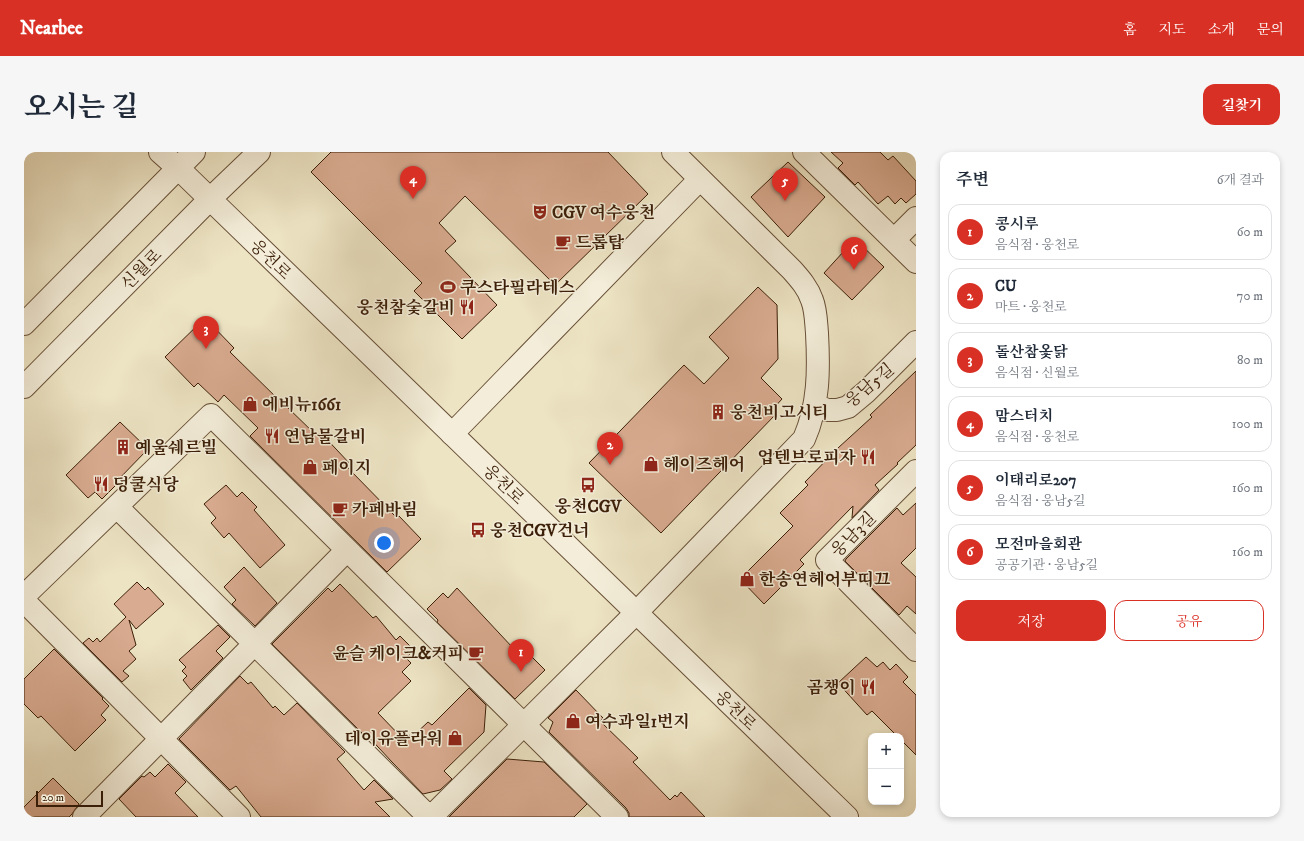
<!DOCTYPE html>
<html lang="ko">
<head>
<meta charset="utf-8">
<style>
	:root { --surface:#fff; --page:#f6f6f7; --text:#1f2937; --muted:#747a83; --line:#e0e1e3; --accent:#d93025 }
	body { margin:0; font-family:"IM FELL DW Pica","Noto Serif KR",serif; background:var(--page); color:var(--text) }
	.controls { position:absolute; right:12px; bottom:12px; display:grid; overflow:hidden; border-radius:8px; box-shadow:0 2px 6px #0003 }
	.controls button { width:36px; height:36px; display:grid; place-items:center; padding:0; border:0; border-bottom:1px solid var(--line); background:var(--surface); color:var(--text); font:20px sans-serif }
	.scale { position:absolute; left:12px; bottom:10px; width:67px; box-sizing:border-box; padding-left:4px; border:2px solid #3c1f08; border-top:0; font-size:11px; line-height:14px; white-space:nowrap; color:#3c1f08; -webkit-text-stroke:3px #f3edd9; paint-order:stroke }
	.you { position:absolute; left:360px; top:391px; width:14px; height:14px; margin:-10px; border:3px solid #fff; border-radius:50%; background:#1a73e8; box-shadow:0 0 0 6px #1a73e833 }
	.badge { display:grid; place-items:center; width:26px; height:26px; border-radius:50%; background:var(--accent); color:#fff; font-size:13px; font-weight:700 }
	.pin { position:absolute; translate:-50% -33px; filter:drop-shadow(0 1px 2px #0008) }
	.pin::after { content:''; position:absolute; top:21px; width:14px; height:12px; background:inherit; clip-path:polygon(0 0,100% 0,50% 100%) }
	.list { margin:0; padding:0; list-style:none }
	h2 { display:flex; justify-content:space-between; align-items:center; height:52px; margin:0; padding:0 16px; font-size:17px }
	h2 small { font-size:13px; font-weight:400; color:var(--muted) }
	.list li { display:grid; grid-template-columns:26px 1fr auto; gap:12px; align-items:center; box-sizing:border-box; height:56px; margin:0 8px 8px; padding:0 8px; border:1px solid var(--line); border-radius:12px }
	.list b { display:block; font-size:15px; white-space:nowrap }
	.list p { margin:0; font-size:13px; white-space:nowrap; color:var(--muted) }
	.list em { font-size:13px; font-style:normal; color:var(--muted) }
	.actions { display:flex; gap:8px; padding:12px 16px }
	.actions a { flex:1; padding:9px 0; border:1px solid var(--accent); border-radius:12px; text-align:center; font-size:14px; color:var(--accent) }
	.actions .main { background:var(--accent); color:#fff }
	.map { position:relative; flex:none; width:892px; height:665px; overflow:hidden; border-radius:12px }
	header { display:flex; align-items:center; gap:24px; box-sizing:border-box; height:56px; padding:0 20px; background:var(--accent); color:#fff }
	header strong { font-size:19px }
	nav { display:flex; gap:22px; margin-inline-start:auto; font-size:14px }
	.intro { display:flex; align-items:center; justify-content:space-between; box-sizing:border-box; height:96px; padding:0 24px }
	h1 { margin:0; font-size:28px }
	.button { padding:10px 18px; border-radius:12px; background:var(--accent); color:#fff; font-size:14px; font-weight:700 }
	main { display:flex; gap:24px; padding:0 24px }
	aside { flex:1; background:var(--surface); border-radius:12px; box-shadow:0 2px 6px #0003 }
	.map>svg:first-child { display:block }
	.building { fill:#d9ab90; stroke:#3c1f08 }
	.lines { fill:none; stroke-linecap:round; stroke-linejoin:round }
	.minor-casing { stroke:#685037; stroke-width:24 }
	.tertiary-casing { stroke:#685037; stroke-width:24 }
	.minor { stroke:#f3edd9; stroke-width:22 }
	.tertiary { stroke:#f3edd9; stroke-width:22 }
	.labels { text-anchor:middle; stroke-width:3; stroke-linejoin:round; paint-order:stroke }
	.poi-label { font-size:17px; font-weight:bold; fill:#3c1f08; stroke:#f3edd9; text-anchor:start }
	.street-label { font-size:17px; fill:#3c1f08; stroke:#f3edd9 }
</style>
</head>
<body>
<header>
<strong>Nearbee</strong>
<nav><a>홈</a><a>지도</a><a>소개</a><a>문의</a></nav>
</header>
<div class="intro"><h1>오시는 길</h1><a class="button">길찾기</a></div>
<main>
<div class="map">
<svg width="892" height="665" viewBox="0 0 892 665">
	<rect width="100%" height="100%" fill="#ede4c4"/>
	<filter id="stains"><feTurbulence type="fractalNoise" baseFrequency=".005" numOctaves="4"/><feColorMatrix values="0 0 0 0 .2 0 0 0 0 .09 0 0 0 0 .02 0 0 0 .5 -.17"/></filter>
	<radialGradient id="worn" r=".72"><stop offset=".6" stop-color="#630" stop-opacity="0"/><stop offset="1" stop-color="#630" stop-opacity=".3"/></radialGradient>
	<path class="building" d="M 307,0 L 584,0 L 624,42 L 531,133 L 441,44 L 415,71 L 432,89 L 421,99 L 473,153 L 438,187 L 390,139 L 398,131 L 287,20 Z
		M 807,0 L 856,0 L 864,8 L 869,4 L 892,29 L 892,42 L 882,51 L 877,46 L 871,52 L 864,44 L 854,52 L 834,30 L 831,33 L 814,16 L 819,11 Z
		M 764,10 L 801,45 L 764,85 L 727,45 Z
		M 831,87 L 860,115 L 828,148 L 800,121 Z
		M 734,135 L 753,153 L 754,207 L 737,226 L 758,247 L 748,258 L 752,262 L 637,381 L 565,311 L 660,213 L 680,232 L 705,206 L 685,185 Z
		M 181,166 L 210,196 L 206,200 L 258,251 L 259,251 L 293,284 L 297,281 L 327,313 L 324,316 L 373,366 L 375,364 L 397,387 L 363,420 L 226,284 L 234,276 L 200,243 L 194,250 L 174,231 L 170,235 L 141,205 Z
		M 892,219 L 892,293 L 873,311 L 874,312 L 851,333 L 855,338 L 828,366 L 829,354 L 776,408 L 780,412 L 740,452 L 716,427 L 769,374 L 756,361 L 784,333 L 781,330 L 814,296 L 848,265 L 846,263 Z
		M 96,270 L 124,297 L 91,331 L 92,333 L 78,347 L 71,340 L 64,346 L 42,323 Z
		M 202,333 L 213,345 L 218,340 L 233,355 L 230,358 L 261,393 L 236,416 L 205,381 L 200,386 L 187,371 L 192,366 L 180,352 Z
		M 892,351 L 892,396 L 877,411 L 892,425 L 892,462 L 883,454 L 875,463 L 821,409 L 822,407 L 873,356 L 879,363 Z
		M 220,415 L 253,451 L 231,474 L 208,452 L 212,448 L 200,435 Z
		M 113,430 L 121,438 L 124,435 L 140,452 L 112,477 L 105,468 L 112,493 L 105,499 L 112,507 L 99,519 L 105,524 L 98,530 L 59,491 L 65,486 L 69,490 L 73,486 L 76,490 L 102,465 L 90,452 Z
		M 316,432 L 349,466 L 352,464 L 372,488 L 376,484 L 390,498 L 382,506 L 387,511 L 378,520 L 387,529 L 354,561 L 380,588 L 385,583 L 388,585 L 404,570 L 408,573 L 445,536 L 462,553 L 460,580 L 420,619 L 428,627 L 416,638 L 399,642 L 368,610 L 341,581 L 339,582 L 248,492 L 304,436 L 308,440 Z
		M 433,436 L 489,496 L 494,491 L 521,518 L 491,547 L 413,470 L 414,468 L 403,457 L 419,441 L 424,446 Z
		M 194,473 L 206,485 L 192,499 L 199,506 L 167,538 L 159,528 L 163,524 L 158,519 L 162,515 L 155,508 Z
		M 30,497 L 79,546 L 78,547 L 85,554 L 77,563 L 82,568 L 51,599 L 17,564 L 14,566 L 0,552 L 0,527 Z
		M 842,505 L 853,515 L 859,510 L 866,518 L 872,512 L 884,525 L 879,530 L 892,543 L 892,603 L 877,588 L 877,584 L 873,584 L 848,559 L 843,563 L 814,531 Z
		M 216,524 L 224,532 L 227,530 L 249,556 L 251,554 L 260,563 L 273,551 L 321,600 L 313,607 L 340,638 L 350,628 L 369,647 L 351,650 L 366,665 L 237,665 L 212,634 L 206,638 L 155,587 Z
		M 552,538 L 579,566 L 576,569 L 614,606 L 609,610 L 646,648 L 651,643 L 653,645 L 657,640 L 681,665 L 605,665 L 605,661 L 602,656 L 525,580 L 529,570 L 524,566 Z
		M 483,607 L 520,610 L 563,652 L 550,665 L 425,665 Z
		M 144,612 L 162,630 L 151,641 L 174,665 L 112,665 L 95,647 L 118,624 L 120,625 L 126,620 L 131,625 Z
		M 29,626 L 55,652 L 48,662 L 45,665 L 0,665 L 0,655 Z"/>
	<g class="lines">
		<g class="minor-casing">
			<path id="minor" d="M 136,0 L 154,16
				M 780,0 L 892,110
				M 870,88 L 892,66
				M 791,253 L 803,258 L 813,258 L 824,255 L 842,240 L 892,190
				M 428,282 L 676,27
				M 892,319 L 803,408 L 892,498
				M 93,355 L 405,665
				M 0,444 L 187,263 L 593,665
				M 0,449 L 215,665
				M 60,665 L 323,398
				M 407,665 L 612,461 L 780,287 C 795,253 795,218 793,181 C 792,170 792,158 788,148 C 784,136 776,127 768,118 L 649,0"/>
		</g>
		<g class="tertiary-casing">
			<path id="tertiary" d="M 154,16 L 823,665
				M 0,172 L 170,0
				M 0,235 L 186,47 L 235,0"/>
		</g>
		<use href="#minor" class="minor"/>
		<use href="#tertiary" class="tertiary"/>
	</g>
	<defs>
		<g id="theatre-bare" transform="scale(1.2)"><path d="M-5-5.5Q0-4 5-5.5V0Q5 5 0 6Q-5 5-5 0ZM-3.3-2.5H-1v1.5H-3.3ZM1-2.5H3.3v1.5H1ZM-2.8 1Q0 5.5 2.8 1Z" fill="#8f2418" stroke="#f3edd9" stroke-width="2.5" paint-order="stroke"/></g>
		<g id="cafe-bare" transform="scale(1.2)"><path d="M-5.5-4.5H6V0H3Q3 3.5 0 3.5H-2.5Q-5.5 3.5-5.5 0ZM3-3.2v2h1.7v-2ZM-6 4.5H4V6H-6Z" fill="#8f2418" stroke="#f3edd9" stroke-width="2.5" paint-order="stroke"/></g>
		<g id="stadium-bare" transform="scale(1.2)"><path d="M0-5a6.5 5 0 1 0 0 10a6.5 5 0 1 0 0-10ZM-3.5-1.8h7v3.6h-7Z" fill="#8f2418" stroke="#f3edd9" stroke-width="2.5" paint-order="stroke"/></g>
		<g id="restaurant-bare" transform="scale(1.2)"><path d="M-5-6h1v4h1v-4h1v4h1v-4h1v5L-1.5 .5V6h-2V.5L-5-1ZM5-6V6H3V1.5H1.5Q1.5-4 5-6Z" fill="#8f2418" stroke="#f3edd9" stroke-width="2.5" paint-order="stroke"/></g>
		<g id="shop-bare" transform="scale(1.2)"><path d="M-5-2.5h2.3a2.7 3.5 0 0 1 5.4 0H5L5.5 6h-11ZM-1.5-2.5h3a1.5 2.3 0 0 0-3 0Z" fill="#8f2418" stroke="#f3edd9" stroke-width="2.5" paint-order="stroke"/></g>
		<g id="building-bare" transform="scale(1.2)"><path d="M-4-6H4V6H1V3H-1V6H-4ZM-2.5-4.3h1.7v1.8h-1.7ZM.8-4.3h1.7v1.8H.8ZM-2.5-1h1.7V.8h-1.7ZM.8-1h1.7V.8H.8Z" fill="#8f2418" stroke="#f3edd9" stroke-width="2.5" paint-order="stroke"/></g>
		<g id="bus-bare" transform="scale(1.2)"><path d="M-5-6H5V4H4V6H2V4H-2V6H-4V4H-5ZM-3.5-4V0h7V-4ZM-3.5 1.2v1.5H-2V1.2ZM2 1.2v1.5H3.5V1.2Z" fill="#8f2418" stroke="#f3edd9" stroke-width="2.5" paint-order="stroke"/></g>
	</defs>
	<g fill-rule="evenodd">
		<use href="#theatre-bare" x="516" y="60"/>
		<use href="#cafe-bare" x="539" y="90"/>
		<use href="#stadium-bare" x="424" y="135"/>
		<use href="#restaurant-bare" x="443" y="155"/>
		<use href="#shop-bare" x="226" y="252"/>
		<use href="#building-bare" x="694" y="260"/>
		<use href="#restaurant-bare" x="248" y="284"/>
		<use href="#building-bare" x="99" y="295"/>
		<use href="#restaurant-bare" x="844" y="305"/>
		<use href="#shop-bare" x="627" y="312"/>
		<use href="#shop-bare" x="286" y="315"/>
		<use href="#restaurant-bare" x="77" y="332"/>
		<use href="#bus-bare" x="564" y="333"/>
		<use href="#cafe-bare" x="316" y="357"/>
		<use href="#bus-bare" x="454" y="378"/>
		<use href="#shop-bare" x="723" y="427"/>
		<use href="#cafe-bare" x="452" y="501"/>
		<use href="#restaurant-bare" x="844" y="535"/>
		<use href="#shop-bare" x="549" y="569"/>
		<use href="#shop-bare" x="431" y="586"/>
	</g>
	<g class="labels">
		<g class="poi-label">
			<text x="528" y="66">CGV 여수웅천</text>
			<text x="551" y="96">드롭탑</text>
			<text x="436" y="141">쿠스타필라테스</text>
			<text x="431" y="161" text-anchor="end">웅천참숯갈비</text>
			<text x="238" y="258">에비뉴1661</text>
			<text x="706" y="266">웅천비고시티</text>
			<text x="260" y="290">연남물갈비</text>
			<text x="111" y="301">예울쉐르빌</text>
			<text x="832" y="311" text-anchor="end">업텐브로피자</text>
			<text x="639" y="318">헤이즈헤어</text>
			<text x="298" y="321">페이지</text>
			<text x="89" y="338">덩쿨식당</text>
			<text x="564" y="360" text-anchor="middle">웅천CGV</text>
			<text x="328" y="363">카페바림</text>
			<text x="466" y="384">웅천CGV건너</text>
			<text x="735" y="433">한송연헤어부띠끄</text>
			<text x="440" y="507" text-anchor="end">윤슬 케이크&amp;커피</text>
			<text x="832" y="541" text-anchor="end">곰챙이</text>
			<text x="561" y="575">여수과일1번지</text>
			<text x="419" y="592" text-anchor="end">데이유플라워</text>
		</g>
		<g class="street-label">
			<text transform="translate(247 107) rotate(44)" y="6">웅천로</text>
			<text transform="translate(117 117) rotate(-45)" y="6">신월로</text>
			<text transform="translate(845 233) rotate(-40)" y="6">웅남5길</text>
			<text transform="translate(480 332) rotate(44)" y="6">웅천로</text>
			<text transform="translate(829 382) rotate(-45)" y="6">웅남3길</text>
			<text transform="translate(712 558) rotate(44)" y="6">웅천로</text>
		</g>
	</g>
	<rect width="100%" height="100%" filter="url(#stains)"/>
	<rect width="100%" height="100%" fill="url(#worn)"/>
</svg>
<div class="controls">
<button>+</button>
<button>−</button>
</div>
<div class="scale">20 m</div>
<div class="you"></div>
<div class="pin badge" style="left:497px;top:520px">1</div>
<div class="pin badge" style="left:586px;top:313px">2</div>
<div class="pin badge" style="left:182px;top:197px">3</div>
<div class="pin badge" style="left:389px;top:47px">4</div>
<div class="pin badge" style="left:761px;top:49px">5</div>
<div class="pin badge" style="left:830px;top:118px">6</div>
</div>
<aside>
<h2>주변<small>6개 결과</small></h2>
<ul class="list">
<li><span class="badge">1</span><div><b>콩시루</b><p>음식점 · 웅천로</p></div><em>60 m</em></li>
<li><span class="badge">2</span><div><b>CU</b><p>마트 · 웅천로</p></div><em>70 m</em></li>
<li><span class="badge">3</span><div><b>돌산참옻닭</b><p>음식점 · 신월로</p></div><em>80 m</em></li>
<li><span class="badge">4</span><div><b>맘스터치</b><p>음식점 · 웅천로</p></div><em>100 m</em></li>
<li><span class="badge">5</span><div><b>이태리로207</b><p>음식점 · 웅남5길</p></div><em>160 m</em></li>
<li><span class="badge">6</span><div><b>모전마을회관</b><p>공공기관 · 웅남5길</p></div><em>160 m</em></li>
</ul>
<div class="actions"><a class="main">저장</a><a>공유</a></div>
</aside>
</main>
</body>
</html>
